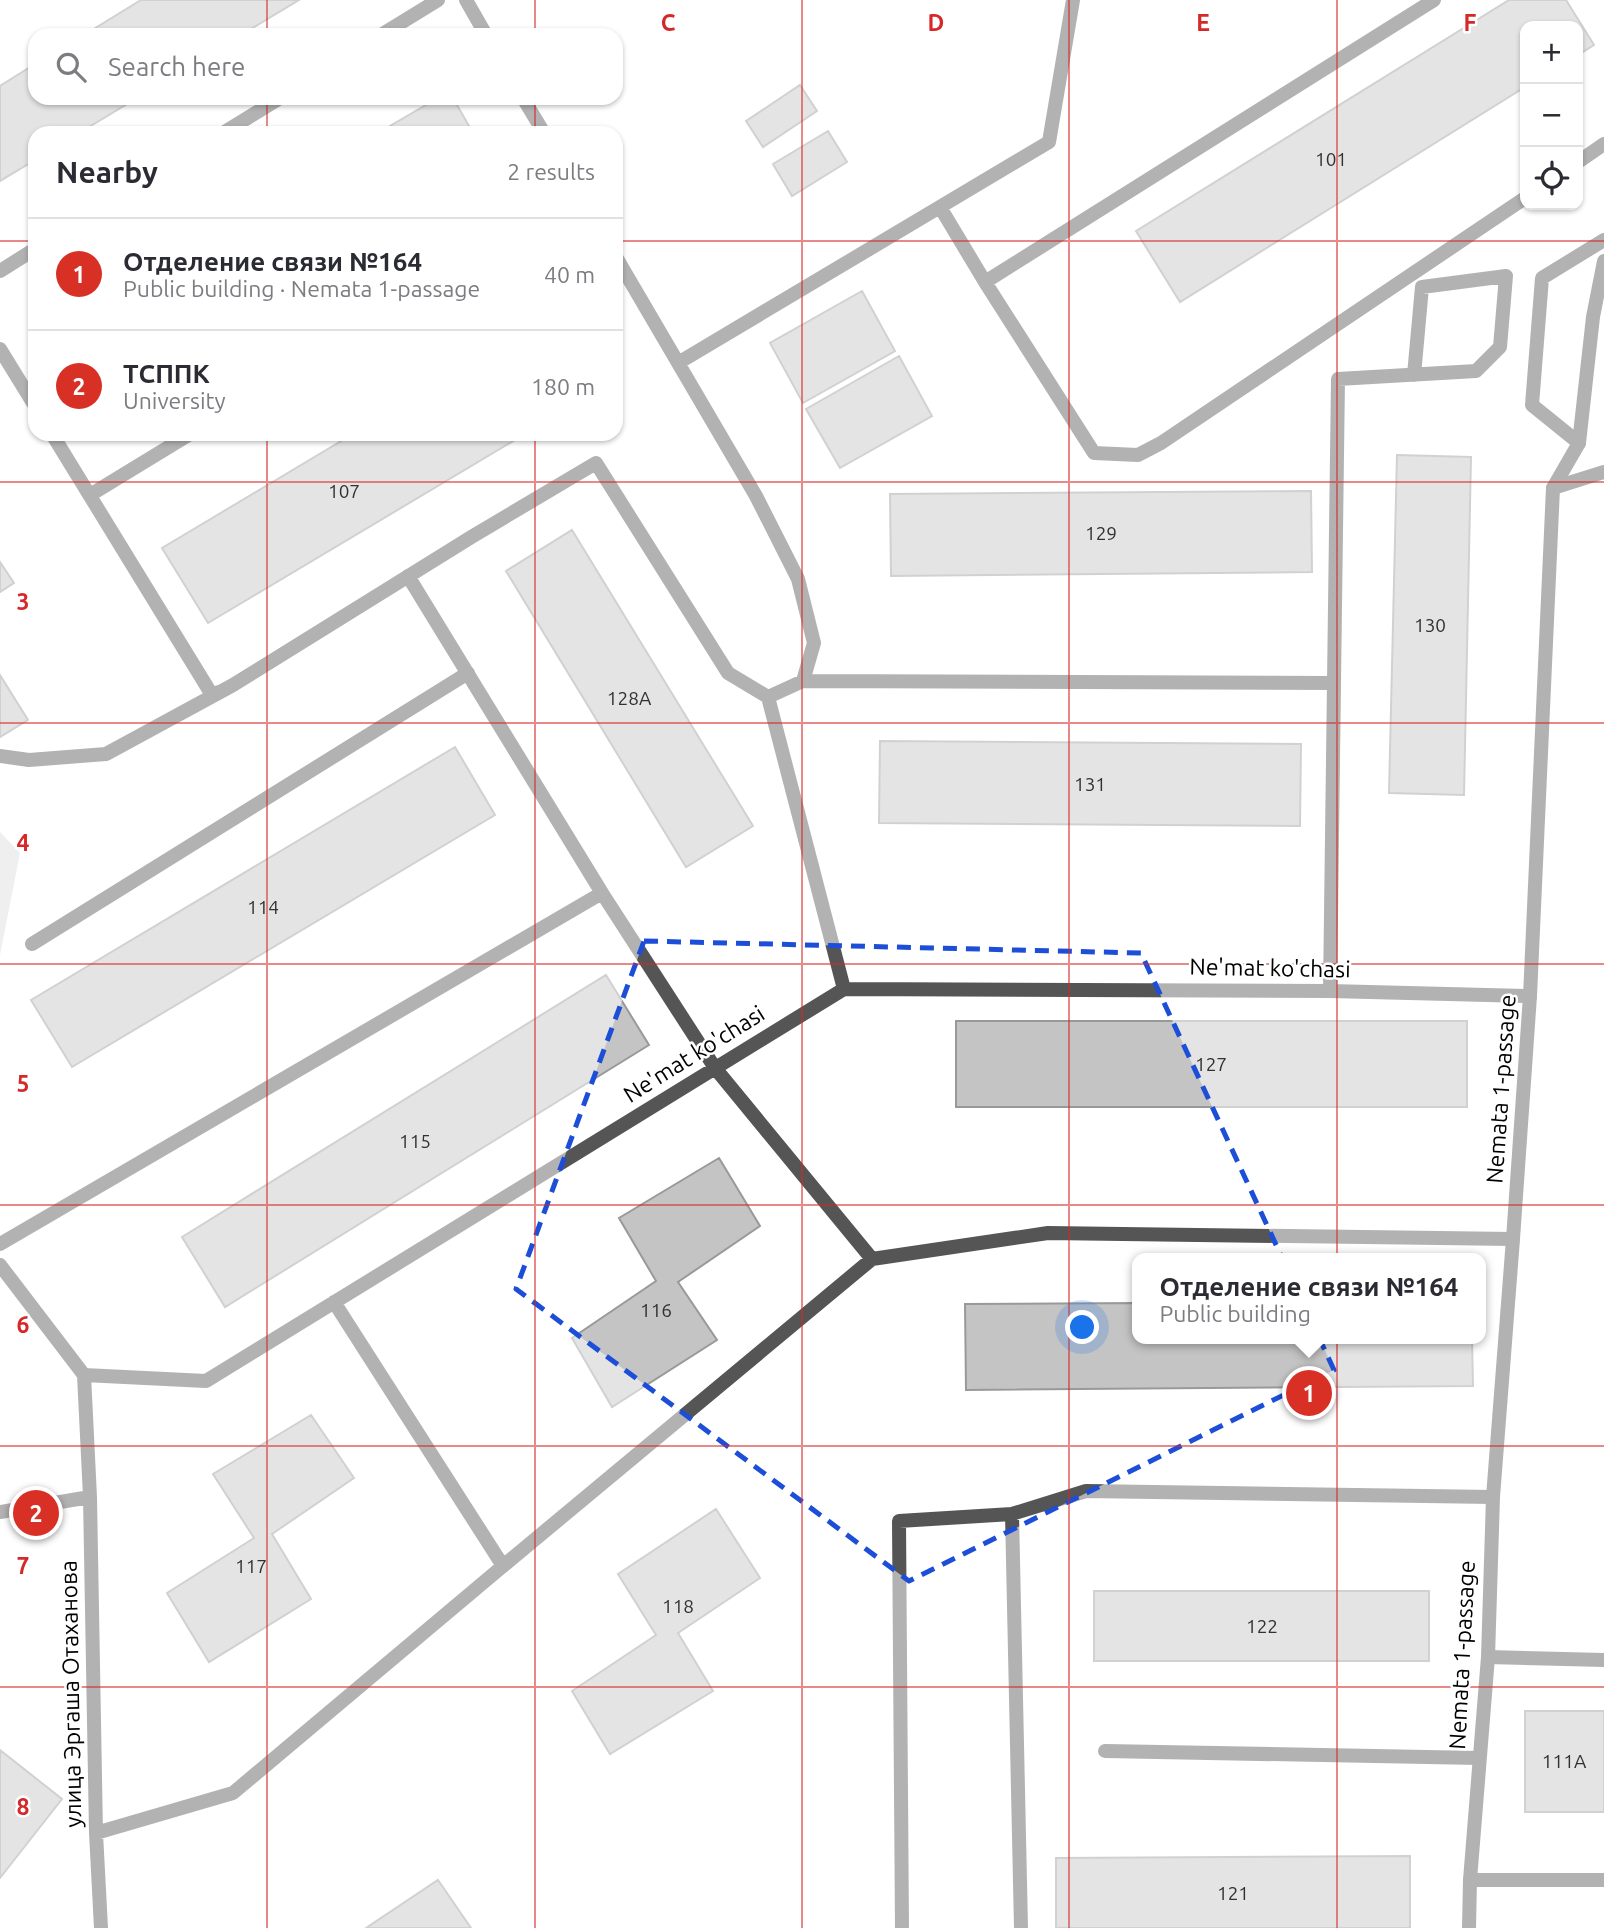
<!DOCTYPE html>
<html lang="en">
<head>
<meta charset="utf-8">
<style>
	:root { --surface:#fff; --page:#f7f7f7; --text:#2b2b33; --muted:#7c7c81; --line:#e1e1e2; --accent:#d93025 }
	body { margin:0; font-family:Ubuntu,sans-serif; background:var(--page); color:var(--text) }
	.controls { position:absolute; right:21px; top:21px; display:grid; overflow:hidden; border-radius:14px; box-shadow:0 2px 5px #0004 }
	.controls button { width:63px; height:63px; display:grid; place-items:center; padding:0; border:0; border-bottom:2px solid var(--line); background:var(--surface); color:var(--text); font:35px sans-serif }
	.you { position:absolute; left:1083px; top:1328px; width:24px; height:24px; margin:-18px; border:5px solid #fff; border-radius:50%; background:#1a73e8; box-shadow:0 0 0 10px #1a73e833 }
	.badge { display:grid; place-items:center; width:46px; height:46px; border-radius:50%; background:var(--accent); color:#fff; font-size:23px; font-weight:700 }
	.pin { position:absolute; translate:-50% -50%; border:4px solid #fff; box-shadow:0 2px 7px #0006 }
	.popup { position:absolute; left:1132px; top:1253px; width:354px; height:91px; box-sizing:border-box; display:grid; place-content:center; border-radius:14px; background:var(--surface); filter:drop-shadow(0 2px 5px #0005); font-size:23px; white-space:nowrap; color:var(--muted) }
	.popup b { font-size:26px; color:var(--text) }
	.popup::after { content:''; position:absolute; left:50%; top:100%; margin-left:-14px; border:14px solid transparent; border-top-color:var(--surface) }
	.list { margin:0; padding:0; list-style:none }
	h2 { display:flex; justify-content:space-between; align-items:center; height:91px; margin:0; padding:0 28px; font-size:30px }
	h2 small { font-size:23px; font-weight:400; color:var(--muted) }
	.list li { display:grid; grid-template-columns:46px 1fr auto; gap:21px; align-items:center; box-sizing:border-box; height:112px; padding:0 28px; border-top:2px solid var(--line) }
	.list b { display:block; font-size:26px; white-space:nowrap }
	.list p { margin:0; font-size:23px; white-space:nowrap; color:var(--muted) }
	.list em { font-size:23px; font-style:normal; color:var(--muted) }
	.icon { flex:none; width:38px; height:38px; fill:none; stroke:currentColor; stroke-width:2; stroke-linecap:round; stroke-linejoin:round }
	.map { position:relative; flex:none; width:1604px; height:1928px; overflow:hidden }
	.search { position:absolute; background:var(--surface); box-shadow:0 2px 5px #0004; left:28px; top:28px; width:595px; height:77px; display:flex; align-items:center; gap:18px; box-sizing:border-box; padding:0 24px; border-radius:21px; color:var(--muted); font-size:26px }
	.panel { position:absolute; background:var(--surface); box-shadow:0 2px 5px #0004; left:28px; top:126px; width:595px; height:315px; border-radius:21px }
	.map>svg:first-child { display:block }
	.green { fill:#dcdcdc }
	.building { fill:#c4c4c4; stroke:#999; stroke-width:2 }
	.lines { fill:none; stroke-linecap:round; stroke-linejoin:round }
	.service { stroke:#555; stroke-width:14 }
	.minor { stroke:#555; stroke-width:14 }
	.marked { fill:none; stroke:#1d4ed8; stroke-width:5; stroke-dasharray:14 9; stroke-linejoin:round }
	.grid { fill:none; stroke:#d62828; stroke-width:2; stroke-opacity:0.55 }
	.labels { text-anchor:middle; stroke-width:5; stroke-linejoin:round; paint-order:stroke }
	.number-label { font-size:19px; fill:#313131 }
	.street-label { font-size:23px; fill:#000; stroke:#fff }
	.grid-label { font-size:23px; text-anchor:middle; font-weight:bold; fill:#d62828; stroke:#fff; stroke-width:5; stroke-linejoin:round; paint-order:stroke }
</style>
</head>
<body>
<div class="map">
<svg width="1604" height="1928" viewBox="0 0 1604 1928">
	<rect width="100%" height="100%" fill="#fff"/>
	<path class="green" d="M 0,832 L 20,853 L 0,955 Z"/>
	<path class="building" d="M 141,0 L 299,0 L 241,35 L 84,35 Z
		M 1509,0 L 1566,0 L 1594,45 L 1578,55 L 1578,26 L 1525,26 L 1525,87 L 1180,302 L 1136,231 Z
		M 35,64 L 35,98 L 137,98 L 79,133 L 35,133 L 35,160 L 0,181 L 0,86 Z
		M 800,85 L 817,111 L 763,147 L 746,121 Z
		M 438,98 L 453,98 L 473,133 L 378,133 Z
		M 828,131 L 847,162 L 792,196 L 773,164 Z
		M 862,291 L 895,351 L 803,403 L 770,343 Z
		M 899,356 L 932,416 L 840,468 L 806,409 Z
		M 353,434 L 525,434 L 208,623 L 162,548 Z
		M 1397,455 L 1471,457 L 1464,795 L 1389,793 Z
		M 1311,491 L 1312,572 L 891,576 L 890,494 Z
		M 572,530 L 753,826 L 686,867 L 506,571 Z
		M 0,562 L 14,583 L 0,592 Z
		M 0,675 L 28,720 L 0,737 Z
		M 880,741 L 1301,744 L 1300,826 L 879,823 Z
		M 455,747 L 495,815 L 72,1067 L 31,1000 Z
		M 606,975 L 649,1045 L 225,1307 L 182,1237 Z
		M 956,1021 L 1467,1021 L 1467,1107 L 956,1107 Z
		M 719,1158 L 760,1226 L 678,1282 L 717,1340 L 612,1407 L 572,1338 L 656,1281 L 619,1218 Z
		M 1138,1303 L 1138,1339 L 1472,1339 L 1473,1386 L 966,1390 L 965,1304 Z
		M 311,1415 L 354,1478 L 272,1534 L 311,1599 L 209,1662 L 167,1593 L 254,1538 L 213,1474 Z
		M 716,1509 L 760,1578 L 678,1633 L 713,1691 L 610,1754 L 572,1691 L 656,1635 L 618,1574 Z
		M 1094,1591 L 1429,1591 L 1429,1661 L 1094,1661 Z
		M 1525,1711 L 1604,1711 L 1604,1812 L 1525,1812 Z
		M 0,1750 L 62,1799 L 0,1878 Z
		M 1410,1856 L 1410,1928 L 1056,1928 L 1056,1858 Z
		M 438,1880 L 471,1928 L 366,1928 Z"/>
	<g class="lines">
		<path class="service" d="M 466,0 L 486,35
			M 381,35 L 438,0
			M 523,98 L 544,133
			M 223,133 L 280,98
			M 1578,162 L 1604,144
			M 940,207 L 985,282 L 1434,0
			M 0,271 L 35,249
			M 985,282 L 1094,453 L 1138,455 L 1161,443 L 1525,198
			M 0,349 L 35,406
			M 678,363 L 1049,142 L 1073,0
			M 52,434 L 212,695 L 219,692
			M 1579,443 L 1532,405 L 1542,278 L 1604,240
			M 1553,488 L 1604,472
			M 90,495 L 190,434
			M 803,681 L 1334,683 L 1338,379 L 1476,371 L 1500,347 L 1506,276 L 1422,287 L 1414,375
			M 768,697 L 844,989
			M 0,756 L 29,760 L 106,754 L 233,685 L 473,536 L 596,463 L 728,673 L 768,697 L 803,681 L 814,643 L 798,579 L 756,496 L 616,257
			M 32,944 L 468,673
			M 1330,991 L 1334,683
			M 0,1244 L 602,893 L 408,576
			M 872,1259 L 1048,1233 L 1513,1239
			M 0,1265 L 84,1375 L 206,1381 L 844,989 L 1330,991 L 1530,996
			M 334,1302 L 503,1566 L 872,1259 L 715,1068 L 602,893
			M 84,1375 L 90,1497 L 96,1833 L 101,1928
			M 0,1512 L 90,1497
			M 1012,1514 L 1086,1491 L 1493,1497
			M 1488,1657 L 1604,1660
			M 1105,1751 L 1479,1758
			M 96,1833 L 233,1793 L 503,1566
			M 1470,1880 L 1604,1880
			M 902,1928 L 899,1521 L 1012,1514 L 1021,1928"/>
		<path class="minor" d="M 1469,1928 L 1470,1880 L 1488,1657 L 1493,1497 L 1513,1239 L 1530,996 L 1553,488 L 1579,443 L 1593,317 L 1604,261"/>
	</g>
	<path d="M0 0H1604V1928H0ZM 644,941 L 1141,953 L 1334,1370 L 909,1581 L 516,1289 Z" fill="#fff" fill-opacity=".55" fill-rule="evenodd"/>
	<path class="marked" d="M 644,941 L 1141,953 L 1334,1370 L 909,1581 L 516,1289 Z"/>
	<path class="grid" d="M 267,0 L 267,35M 535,0 L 535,35M 802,0 L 802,1928M 1069,0 L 1069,1928M 1337,0 L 1337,1928M 267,98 L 267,133M 535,98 L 535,133M 0,241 L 35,241M 616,241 L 1604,241M 267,434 L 267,1928M 535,434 L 535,1928M 0,482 L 1604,482M 0,723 L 1604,723M 0,964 L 1604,964M 0,1205 L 1604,1205M 0,1446 L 1604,1446M 0,1687 L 1604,1687"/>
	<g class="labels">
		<g class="number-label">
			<text x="1331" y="166">101</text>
			<text x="344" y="498">107</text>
			<text x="1101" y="540">129</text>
			<text x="1430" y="632">130</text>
			<text x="629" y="705">128A</text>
			<text x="1090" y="791">131</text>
			<text x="263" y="914">114</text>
			<text x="1211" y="1071">127</text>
			<text x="415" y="1148">115</text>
			<text x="656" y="1317">116</text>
			<text x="251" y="1573">117</text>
			<text x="678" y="1613">118</text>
			<text x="1262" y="1633">122</text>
			<text x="1564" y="1768">111А</text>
			<text x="1233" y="1900">121</text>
		</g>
		<g class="street-label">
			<text transform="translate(1270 968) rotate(1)" y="8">Ne'mat ko'chasi</text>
			<text transform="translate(694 1054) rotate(-32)" y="8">Ne'mat ko'chasi</text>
			<text transform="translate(1501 1089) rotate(-86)" y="8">Nemata 1-passage</text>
			<text transform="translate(1462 1655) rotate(-87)" y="8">Nemata 1-passage</text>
			<text transform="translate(71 1694) rotate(-91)" y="8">улица Эргаша Отаханова</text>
		</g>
	</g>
	<g class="grid-label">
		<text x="668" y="31">C</text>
		<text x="936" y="31">D</text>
		<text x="1203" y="31">E</text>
		<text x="1470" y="31">F</text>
		<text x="23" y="610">3</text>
		<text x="23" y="851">4</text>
		<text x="23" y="1092">5</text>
		<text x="23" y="1333">6</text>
		<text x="23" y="1574">7</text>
		<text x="23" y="1815">8</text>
	</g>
</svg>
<div class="controls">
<button>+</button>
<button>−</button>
<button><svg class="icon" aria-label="locate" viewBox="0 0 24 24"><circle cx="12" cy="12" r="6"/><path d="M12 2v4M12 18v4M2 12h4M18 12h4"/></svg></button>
</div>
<div class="you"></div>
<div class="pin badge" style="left:1309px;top:1393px">1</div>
<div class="popup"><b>Отделение связи №164</b>Public building</div>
<div class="pin badge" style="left:36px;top:1513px">2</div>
<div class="search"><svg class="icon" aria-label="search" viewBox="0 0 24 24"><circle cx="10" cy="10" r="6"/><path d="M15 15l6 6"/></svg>Search here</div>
<section class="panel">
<h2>Nearby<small>2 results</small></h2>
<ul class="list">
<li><span class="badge">1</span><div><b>Отделение связи №164</b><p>Public building · Nemata 1-passage</p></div><em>40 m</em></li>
<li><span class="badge">2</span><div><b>ТСППК</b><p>University</p></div><em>180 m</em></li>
</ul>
</section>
</div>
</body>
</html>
